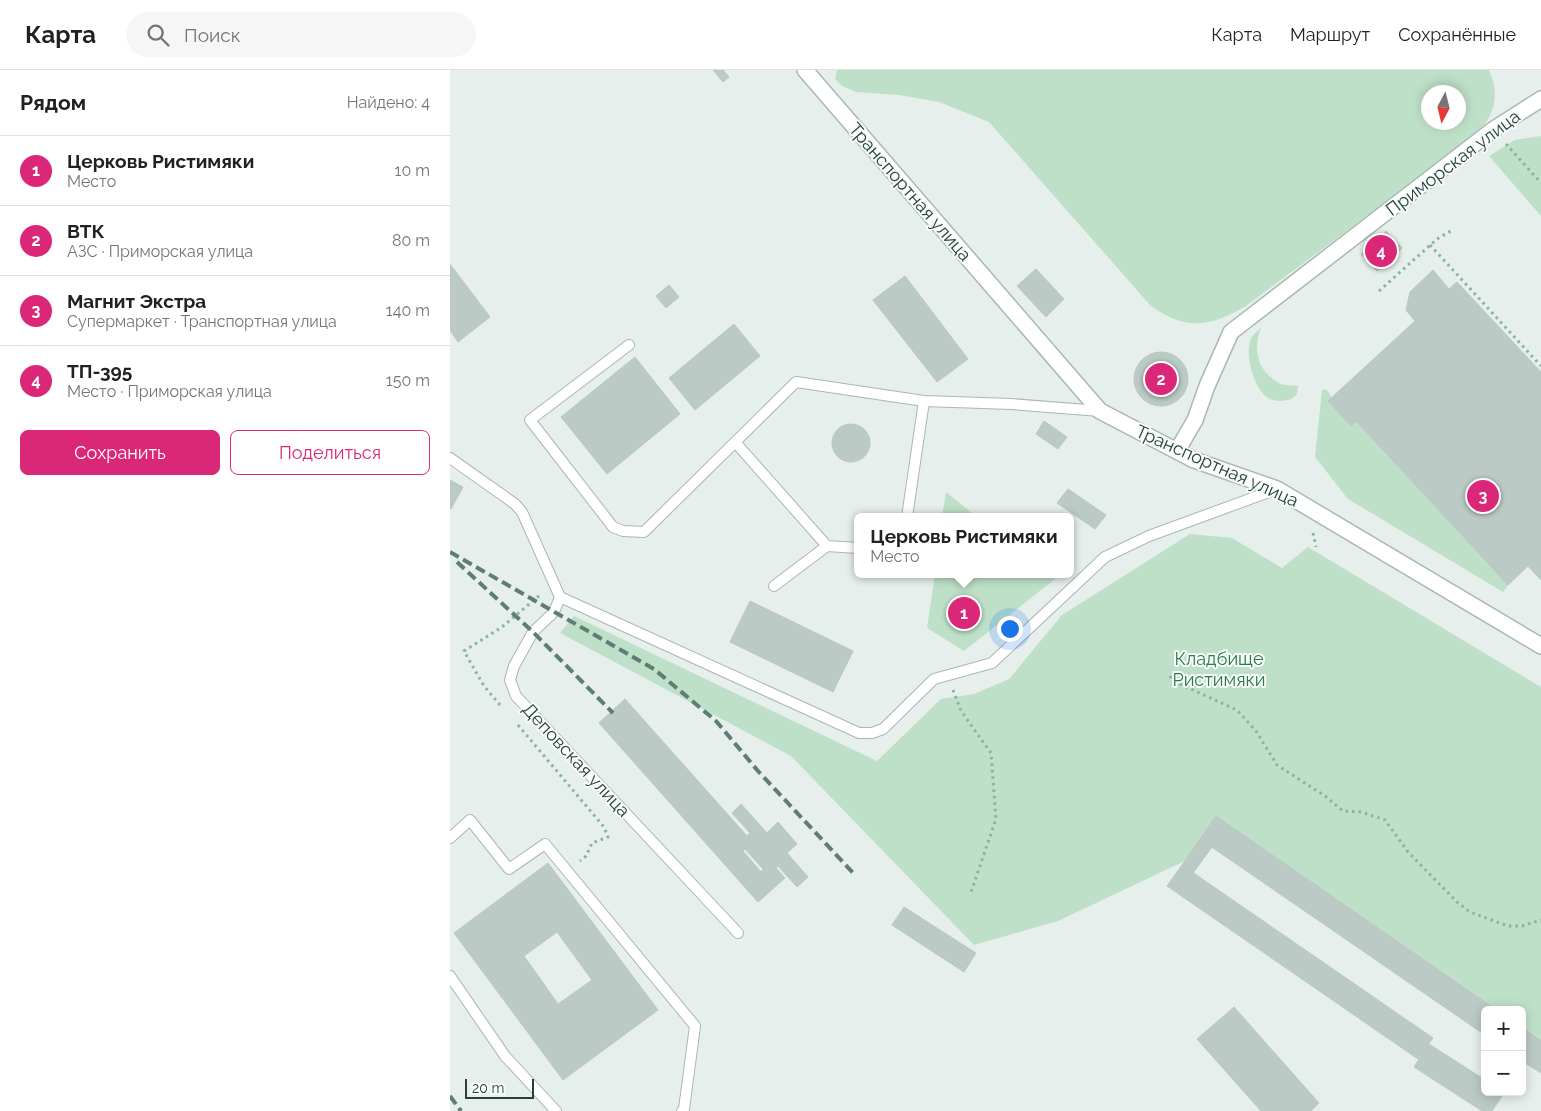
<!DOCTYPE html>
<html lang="ru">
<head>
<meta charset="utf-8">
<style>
	:root { --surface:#fff; --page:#f6f6f6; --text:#202124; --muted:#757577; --line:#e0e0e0; --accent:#db2777 }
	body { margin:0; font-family:Raleway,sans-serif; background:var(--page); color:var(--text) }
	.controls { position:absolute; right:15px; bottom:15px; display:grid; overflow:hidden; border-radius:8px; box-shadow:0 2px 12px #0003 }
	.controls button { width:45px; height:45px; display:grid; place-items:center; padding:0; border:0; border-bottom:1px solid var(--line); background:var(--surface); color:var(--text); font:25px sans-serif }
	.compass { position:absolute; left:971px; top:15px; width:45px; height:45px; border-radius:50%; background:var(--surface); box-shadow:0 2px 12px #0003; rotate:187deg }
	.scale { position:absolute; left:15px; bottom:12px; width:69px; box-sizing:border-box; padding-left:5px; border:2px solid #24423a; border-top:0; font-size:14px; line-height:18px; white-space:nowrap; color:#24423a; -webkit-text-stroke:4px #f7fbf9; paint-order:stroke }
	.you { position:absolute; left:559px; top:558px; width:18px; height:18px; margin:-12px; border:4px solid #fff; border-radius:50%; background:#1a73e8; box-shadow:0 0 0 8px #1a73e833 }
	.badge { display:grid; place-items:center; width:32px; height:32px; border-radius:50%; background:var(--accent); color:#fff; font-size:16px; font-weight:700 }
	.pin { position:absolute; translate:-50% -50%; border:2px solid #fff; box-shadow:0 1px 5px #0006 }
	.popup { position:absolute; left:404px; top:443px; width:220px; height:65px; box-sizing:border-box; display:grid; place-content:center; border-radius:8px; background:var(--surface); filter:drop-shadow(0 1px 4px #0005); font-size:16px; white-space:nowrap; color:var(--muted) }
	.popup b { font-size:19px; color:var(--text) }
	.popup::after { content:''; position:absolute; left:50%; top:100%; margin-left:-10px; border:10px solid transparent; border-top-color:var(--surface) }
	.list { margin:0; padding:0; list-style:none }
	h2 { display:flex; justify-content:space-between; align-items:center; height:65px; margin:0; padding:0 20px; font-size:21px }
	h2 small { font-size:16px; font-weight:400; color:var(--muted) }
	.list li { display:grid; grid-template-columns:32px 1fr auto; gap:15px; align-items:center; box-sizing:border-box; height:70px; padding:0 20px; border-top:1px solid var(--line) }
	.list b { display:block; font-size:19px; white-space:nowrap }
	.list p { margin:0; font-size:16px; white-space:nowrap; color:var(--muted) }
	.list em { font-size:16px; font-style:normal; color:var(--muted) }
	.actions { display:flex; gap:10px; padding:15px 20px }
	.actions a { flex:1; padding:11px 0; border:1px solid var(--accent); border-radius:8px; text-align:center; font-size:18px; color:var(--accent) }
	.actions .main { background:var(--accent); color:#fff }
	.icon { flex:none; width:28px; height:28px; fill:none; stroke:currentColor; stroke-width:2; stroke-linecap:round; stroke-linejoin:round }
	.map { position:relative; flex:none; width:1091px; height:1041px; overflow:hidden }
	header { display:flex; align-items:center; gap:30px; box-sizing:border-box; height:70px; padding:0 25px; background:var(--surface); border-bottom:1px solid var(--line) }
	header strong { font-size:24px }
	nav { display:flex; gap:28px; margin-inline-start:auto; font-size:18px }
	.search { width:350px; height:45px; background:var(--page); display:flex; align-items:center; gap:12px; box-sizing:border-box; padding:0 18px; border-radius:28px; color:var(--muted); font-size:19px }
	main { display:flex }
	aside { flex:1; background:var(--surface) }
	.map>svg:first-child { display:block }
	.green { fill:#bfe0c8; fill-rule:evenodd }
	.building { fill:#bbcac4; stroke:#b8c9c2; fill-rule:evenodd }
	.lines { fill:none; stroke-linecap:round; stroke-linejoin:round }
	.service-casing { stroke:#a8b8b2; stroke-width:12 }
	.minor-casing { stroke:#a8b8b2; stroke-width:18 }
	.path { stroke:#86b3a5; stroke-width:3; stroke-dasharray:2.5 4; stroke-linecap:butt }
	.service { stroke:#fff; stroke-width:10 }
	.minor { stroke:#fff; stroke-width:15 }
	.rail { stroke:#5f7d75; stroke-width:4; stroke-dasharray:10 5; stroke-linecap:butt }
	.labels { text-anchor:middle; stroke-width:4; stroke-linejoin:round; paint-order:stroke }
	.street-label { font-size:18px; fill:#24423a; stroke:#f7fbf9 }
	.park-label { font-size:18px; fill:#2d7a4b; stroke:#f7fbf9 }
</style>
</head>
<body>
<header>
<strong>Карта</strong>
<div class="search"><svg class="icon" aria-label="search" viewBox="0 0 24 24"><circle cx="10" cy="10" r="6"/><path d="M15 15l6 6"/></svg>Поиск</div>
<nav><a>Карта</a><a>Маршрут</a><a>Сохранённые</a></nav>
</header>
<main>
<aside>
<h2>Рядом<small>Найдено: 4</small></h2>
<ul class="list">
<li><span class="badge">1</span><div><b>Церковь Ристимяки</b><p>Место</p></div><em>10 m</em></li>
<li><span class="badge">2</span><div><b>ВТК</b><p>АЗС · Приморская улица</p></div><em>80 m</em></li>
<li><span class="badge">3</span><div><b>Магнит Экстра</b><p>Супермаркет · Транспортная улица</p></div><em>140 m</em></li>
<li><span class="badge">4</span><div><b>ТП-395</b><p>Место · Приморская улица</p></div><em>150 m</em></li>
</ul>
<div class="actions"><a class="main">Сохранить</a><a>Поделиться</a></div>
</aside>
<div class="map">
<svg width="1091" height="1041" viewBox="0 0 1091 1041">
	<rect width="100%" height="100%" fill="#e6efeb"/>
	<path class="green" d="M 387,0 L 1039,0 C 1050,22 1045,45 1028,63 L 796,236 C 761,256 737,262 701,236 L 539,52 L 489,32 L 449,25 L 406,22 L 392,16 L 385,9 ZM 978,22 L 1008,22 L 1008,52 L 978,52 Z
		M 1091,66 L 1091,146 L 1039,86 L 1065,70 Z
		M 811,257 C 803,280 806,299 829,313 C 834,316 842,315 848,316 L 847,324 L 842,329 C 835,331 827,332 820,329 C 804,321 794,284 801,269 C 802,265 808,261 811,257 Z
		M 872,320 L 877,320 L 882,328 L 879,332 L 901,356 L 906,351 L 1058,515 L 1053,522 L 898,429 L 865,387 Z
		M 496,422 L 527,447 L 492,447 Z
		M 740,464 L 782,468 L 832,498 L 858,477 L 1091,617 L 1091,969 L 1072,956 L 1072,940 L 1048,940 L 766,746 L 737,790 L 608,851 L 524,875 L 341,686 L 110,563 L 124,546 L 427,691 L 491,629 L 524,624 L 559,609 L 612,545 Z
		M 485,504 L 599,504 L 605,509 L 514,581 L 477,558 Z"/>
	<path class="building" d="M 263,0 L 273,0 L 279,7 L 273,12 Z
		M 936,161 L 952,178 L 927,201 L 911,184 Z
		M 0,194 L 40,247 L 8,272 L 0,260 Z
		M 586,199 L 614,229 L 596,247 L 567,216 Z
		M 983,200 L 999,219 L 1007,212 L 1091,302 L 1091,510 L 1078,496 L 1058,515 L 906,351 L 901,356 L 878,331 L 965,251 L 956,240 L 960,222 Z
		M 455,206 L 518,289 L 487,312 L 423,230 Z
		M 219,215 L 229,227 L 216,238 L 206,226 Z
		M 284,254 L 310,286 L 245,340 L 219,308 Z
		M684 309a27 27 0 1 1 54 0a27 27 0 1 1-54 0Z
		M 185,287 L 230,344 L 157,404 L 111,347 Z
		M 594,351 L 617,367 L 608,379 L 586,364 Z
		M382 373a19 19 0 1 1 38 0a19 19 0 1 1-38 0Z
		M 0,410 L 13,417 L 1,439 L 0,438 Z
		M 618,419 L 656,445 L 645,459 L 607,433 Z
		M 300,531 L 403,581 L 383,622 L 280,572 Z
		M 175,629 L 297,766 L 300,763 L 282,743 L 291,734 L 317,763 L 328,752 L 347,774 L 337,783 L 358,807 L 347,817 L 328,796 L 326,798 L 335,808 L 308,832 L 149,653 ZM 295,779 L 313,799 L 311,802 L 293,781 Z
		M 766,746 L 1047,940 L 1035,940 L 1035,965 L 750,769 Z
		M 750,769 L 762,777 L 743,803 L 732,795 Z
		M 98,793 L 208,940 L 113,1010 L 4,863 ZM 107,862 L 142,910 L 108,934 L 74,886 Z
		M 732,795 L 983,968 L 968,989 L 717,816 Z
		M 454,837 L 526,883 L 514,902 L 442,855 Z
		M 784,937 L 869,1033 L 861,1041 L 811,1041 L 747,969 Z
		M 1072,957 L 1091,970 L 1091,1003 L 1072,991 Z
		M 979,974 L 1035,1010 L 1035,1022 L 1054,1023 L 1042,1041 L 1032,1041 L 964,997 Z"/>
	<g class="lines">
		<g class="service-casing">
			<path id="service" d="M 179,275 L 80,350 L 163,457 L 173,461 L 194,462 L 346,312 L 474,331 L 561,334 L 650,341
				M 285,372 L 377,476 L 408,478
				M 0,388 L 65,434 L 72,442 L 110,527 L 104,542 L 83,562 L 64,596 L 60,610 L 66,626 L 288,863
				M 457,447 L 474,331
				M 324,516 L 377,476
				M 110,527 L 409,663 L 422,663 L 433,659 L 484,609 L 542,593 L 655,487 L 699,466 L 827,419
				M 0,768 L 20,750 L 59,799 L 95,774 L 245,956 L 234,1039 L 232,1041
				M 0,906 L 55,986 L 106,1041"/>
		</g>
		<g class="minor-casing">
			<path id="minor" d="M 355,0 L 650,341 L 744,390 L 827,419 L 1091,576
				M 727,381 L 745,350 L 757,316 L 781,262 L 1044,59 L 1091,29"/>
		</g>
		<path class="path" d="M 1056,74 L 1091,113
			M 980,175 L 1091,296
			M 929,221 L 987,169 L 1004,159
			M 863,463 L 866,477
			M 720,606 L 723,611 L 787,640 L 806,661 L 827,695 L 875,726 L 893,741 L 911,742 L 935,750 L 958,782 L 1007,832 L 1020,842 L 1058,856 L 1072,856 L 1091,850
			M 503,620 L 511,641 L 541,683 L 546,749 L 520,825
			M 50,635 L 34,616 L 14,581 L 52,557 L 90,525
			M 68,655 L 154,757 L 158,767 L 142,773 L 136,786 L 130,791"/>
		<use href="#service" class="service"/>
		<use href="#minor" class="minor"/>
		<path class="rail" d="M 0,482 L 204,599 L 266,651 L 308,701 L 405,805
			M 7,492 L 83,562 L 163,643
			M 0,1026 L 11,1041"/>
	</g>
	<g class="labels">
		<g class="street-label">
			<text transform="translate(1003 93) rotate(-37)" y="6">Приморская улица</text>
			<text transform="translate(460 122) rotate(49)" y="6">Транспортная улица</text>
			<text transform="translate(767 396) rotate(24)" y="6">Транспортная улица</text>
			<text transform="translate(126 690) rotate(47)" y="6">Деповская улица</text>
		</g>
		<g class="park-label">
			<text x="769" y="595">Кладбище<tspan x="769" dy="21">Ристимяки</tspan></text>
		</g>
	</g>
</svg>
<div class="controls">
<button>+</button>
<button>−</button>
</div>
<svg class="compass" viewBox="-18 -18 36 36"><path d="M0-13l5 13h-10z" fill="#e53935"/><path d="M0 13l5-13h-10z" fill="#757577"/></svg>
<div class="scale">20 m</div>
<div class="you"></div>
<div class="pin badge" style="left:514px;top:543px">1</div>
<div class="popup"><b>Церковь Ристимяки</b>Место</div>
<div class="pin badge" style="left:711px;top:309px">2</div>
<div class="pin badge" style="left:1033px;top:426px">3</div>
<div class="pin badge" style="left:931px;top:181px">4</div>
</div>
</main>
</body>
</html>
